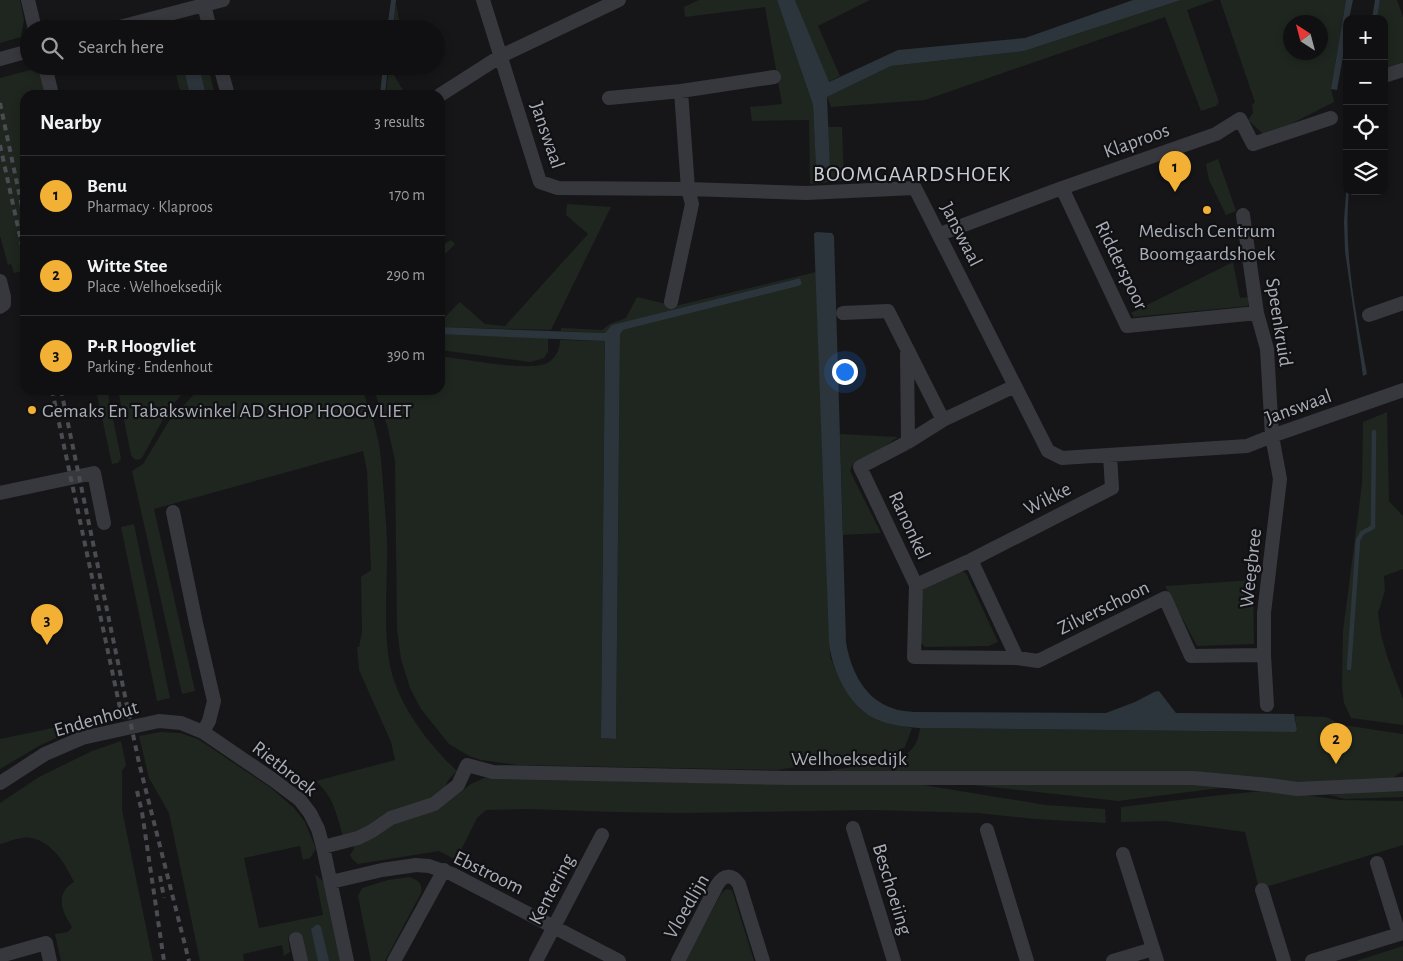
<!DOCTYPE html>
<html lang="en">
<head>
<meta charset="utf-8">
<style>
	:root { --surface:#101012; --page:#1e1e20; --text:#f1f3f6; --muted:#9c9d9f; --line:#303032; --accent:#f2b134 }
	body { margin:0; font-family:"Alegreya Sans",sans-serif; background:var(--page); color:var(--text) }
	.controls { position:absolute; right:15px; top:15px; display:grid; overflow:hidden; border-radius:10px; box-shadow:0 2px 8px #0003 }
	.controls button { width:45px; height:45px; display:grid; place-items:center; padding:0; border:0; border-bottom:1px solid var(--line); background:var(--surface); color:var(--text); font:25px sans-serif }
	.compass { position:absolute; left:1283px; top:15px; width:45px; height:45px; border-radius:50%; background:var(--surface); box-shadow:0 2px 8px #0003; rotate:324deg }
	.you { position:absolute; left:844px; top:371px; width:18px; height:18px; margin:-12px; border:4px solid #fff; border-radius:50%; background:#1a73e8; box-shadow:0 0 0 8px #1a73e833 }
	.badge { display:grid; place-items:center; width:32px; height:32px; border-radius:50%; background:var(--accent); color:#111; font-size:16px; font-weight:700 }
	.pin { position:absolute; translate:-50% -41px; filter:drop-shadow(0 1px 2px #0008) }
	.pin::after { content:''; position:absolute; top:26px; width:18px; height:15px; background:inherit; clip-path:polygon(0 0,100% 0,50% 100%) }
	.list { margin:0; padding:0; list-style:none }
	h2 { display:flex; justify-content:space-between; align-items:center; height:65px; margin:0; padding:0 20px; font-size:21px }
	h2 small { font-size:16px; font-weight:400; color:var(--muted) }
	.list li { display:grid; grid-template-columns:32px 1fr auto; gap:15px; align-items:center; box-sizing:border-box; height:80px; padding:0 20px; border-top:1px solid var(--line) }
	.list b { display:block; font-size:19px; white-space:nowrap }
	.list p { margin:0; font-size:16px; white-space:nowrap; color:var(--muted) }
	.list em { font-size:16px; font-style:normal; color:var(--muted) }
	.icon { flex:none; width:28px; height:28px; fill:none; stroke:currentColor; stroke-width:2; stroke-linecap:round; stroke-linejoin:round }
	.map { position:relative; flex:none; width:1403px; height:961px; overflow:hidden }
	.search { position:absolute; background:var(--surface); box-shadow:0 2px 8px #0003; left:20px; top:20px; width:425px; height:55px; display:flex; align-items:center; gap:12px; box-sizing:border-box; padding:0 18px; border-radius:28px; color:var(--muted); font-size:19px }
	.panel { position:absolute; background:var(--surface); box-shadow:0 2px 8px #0003; left:20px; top:90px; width:425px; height:305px; border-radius:15px }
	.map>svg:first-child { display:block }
	.green { fill:#1e261f; fill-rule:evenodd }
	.water { fill:#2c353c }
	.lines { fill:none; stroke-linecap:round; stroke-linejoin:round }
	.stream { stroke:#2c353c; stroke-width:4.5 }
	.minor { stroke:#37383d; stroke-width:14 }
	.rail { stroke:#4a4c52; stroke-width:4; stroke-dasharray:6 5; stroke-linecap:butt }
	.poi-dot { fill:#f2b134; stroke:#111113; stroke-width:2 }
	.labels { text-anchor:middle; stroke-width:4.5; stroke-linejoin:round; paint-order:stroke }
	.street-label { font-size:20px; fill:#a8adb8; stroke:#111113 }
	.poi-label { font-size:20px; fill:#a8adb8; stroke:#111113 }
	.quarter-label { font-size:22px; letter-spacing:1px; fill:#c9ccd4; stroke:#111113 }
</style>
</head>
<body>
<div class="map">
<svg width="1403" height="961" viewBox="0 0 1403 961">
	<rect width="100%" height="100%" fill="#161618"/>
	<path class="green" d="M 0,0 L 20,0 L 24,20 L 21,37 L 0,43 Z
		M 699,0 L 777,0 L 813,105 L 816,167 L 830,168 L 828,127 L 842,127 L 844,181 L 810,184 L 809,120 L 752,121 L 750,107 L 782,104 L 765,7 L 685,17 L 684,7 Z
		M 795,0 L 870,0 L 818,26 L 840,76 L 828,82 Z
		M 1181,0 L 1215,0 L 1187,10 L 1219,102 L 1216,106 L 1201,111 L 1165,17 L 925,100 L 831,107 L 827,97 L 891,66 L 1024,51 Z
		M 1220,0 L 1346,0 L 1331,89 L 1334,102 L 1289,125 L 1263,134 L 1248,120 L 1253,113 L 1252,105 L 1255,102 ZM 1290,22 L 1320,22 L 1320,52 L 1290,52 Z
		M 1380,0 L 1397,0 L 1403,17 L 1403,66 L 1384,73 L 1384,19 L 1377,19 Z
		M 396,4 L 401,29 L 393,29 Z
		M 190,21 L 196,24 L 198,29 L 173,29 L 175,25 Z
		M 174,66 L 183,66 L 190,95 L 181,95 Z
		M 199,66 L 208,66 L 215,95 L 206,95 Z
		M 389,66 L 393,66 L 392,72 L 406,95 L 386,95 Z
		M 34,69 L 35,72 L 41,71 L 47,95 L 25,95 L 25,270 L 14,273 L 11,264 L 8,265 L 0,236 L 0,78 Z
		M 1218,159 L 1236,211 L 1226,215 L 1209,180 L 1206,164 Z
		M 567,204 L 611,207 L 551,330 L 440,327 L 440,322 L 460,302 L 485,324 L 505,326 L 588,234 L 566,215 Z
		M 451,240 L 455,244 L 440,259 L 440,247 Z
		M 1233,262 L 1240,298 L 1248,297 L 1248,306 L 1134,317 L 1131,313 Z
		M 816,272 L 830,656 C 837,675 850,704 868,714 C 882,723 897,725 912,728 L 905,747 L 895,753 L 776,770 L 517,765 L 481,760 L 469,756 L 449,744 L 421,709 L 410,688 L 401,659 L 397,629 L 395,461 L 387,425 L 374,390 L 440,390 L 440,356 C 464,359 523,371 545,364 C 555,360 560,350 560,340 L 605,341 L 601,738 L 616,739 L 620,335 L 623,330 L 799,286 L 802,284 L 799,278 L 613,325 L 606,333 L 561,331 L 561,328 L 602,330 L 610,324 L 626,318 L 637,297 L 675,306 Z
		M 440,333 L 548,338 L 548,352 L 544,358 L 530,362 L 440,350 Z
		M 96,390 L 107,390 L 121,458 L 118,463 L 112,464 Z
		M 118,390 L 186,390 L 168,410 L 142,458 L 138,460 L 134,459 L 131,455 Z
		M 198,390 L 362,390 C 371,411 379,436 381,459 C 383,486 386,514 387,542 C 388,581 383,621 389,660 C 395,701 427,743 457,771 L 449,779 L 444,789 L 429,800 L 365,831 L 343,836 C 336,813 334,798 316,781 L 395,760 L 391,742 L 359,670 L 357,647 L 359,647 L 362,631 L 361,577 L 371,570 L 367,471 L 363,451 L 154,509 L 195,691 L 182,694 L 132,471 L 143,464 L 169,421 Z
		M 1387,412 L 1389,501 L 1403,516 L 1403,569 L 1384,576 L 1385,591 L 1378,613 L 1381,635 L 1388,659 L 1403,699 L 1403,725 L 1351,718 L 1344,703 L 1342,686 L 1343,631 L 1362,484 L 1363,422 Z
		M 840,434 L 898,437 L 885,446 L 853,464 L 850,471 L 881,533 L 843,535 Z
		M 134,524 L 170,698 L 157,701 L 121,527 Z
		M 959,570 L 966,573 L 998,642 L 989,646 L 925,647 L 921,643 L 922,587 Z
		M 1253,580 L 1254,644 L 1197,646 L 1165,586 Z
		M 1295,716 L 1326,717 L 1343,725 L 1403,734 L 1403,771 L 1388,781 L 1283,783 L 821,772 L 900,759 C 913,750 918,744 920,728 L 1295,732 L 1297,730 Z
		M 72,724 L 68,732 L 39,746 L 0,769 L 0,739 Z
		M 161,732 L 180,733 L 198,739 L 271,788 L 294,808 L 305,822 L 316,849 L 310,858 L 303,860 L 300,846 L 244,858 L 259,928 L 323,915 L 315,874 L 323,881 L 340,961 L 307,961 L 301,935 L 288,938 L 290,952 L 284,956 L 282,945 L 243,954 L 244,961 L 200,961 L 169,813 L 149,778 L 139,736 Z
		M 121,741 L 126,765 L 122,771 L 122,810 L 153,961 L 61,961 L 55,934 L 68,932 L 72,927 C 62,912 54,894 74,882 C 65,864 53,842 31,838 C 21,836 9,842 0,844 L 0,803 L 39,777 L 92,751 Z
		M 497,776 L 610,781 L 753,784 L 905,782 L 1046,805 L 1105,809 L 1106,823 L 1035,819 L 978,813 L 871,810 L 680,813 L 614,812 L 527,809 L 486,810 L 477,818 L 456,860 L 439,851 L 358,864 L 353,860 L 350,855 L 354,849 L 353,845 L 389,826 L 442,806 L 471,784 L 484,778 Z
		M 1130,782 L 1236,786 L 1118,801 L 972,785 Z
		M 1403,789 L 1403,797 L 1345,799 L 1330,795 Z
		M 1272,790 L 1340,800 L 1403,801 L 1403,845 L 1259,889 L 1245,832 L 1165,821 L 1121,822 L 1121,807 L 1221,795 Z
		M 409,877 C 418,880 423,883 421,893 L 385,961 L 371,961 L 358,896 L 362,888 L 388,880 Z
		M 726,889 L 732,890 L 754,961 L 685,961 L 721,894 Z
		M 1403,946 L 1403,960 L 1401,961 L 1356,961 Z"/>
	<path class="water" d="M 391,0 L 396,0 L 393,29 L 387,29 Z
		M 777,0 L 795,0 L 829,82 L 898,50 L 1025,38 L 1133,0 L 1181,0 L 1024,51 L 891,66 L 827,97 L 830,168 L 816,168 L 813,105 Z
		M 1346,0 L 1353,0 L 1349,19 L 1347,19 L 1347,34 L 1337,90 L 1331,89 Z
		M 1375,0 L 1380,0 L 1377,19 L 1372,19 Z
		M 183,66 L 199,66 L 206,95 L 190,95 Z
		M 383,66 L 388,66 L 385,95 L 380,95 Z
		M 1347,180 L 1347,191 L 1349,191 C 1343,252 1356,314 1367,374 L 1363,376 L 1345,251 L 1344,221 Z
		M 816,232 L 832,233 L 834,236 L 846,642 C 850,667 862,695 887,706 C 895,710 904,711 913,712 L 1106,713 L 1135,702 L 1154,692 L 1159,691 L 1176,713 L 1294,714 L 1297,730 L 1295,732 L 920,728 C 901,727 876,723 862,710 C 844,695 831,665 829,642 L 814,234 Z
		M 800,278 L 802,284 L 799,286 L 623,330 L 620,335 L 616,739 L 601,738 L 605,341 L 440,334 L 440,327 L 605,333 L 612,325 Z
		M 316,925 L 319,925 L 321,927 L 329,961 L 318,961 L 311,929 Z"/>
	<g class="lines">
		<path class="stream" d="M 1349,668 L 1358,540 L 1362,533 L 1373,527 L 1374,432"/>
		<path class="minor" d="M 28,0 L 35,29
			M 483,0 L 540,182 L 558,188 L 688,189 L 806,193 L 915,188 L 1048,451 L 1062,458 L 1247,446 L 1272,436 L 1403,390
			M 204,5 L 210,29
			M 112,29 L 223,0
			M 0,59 L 29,51
			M 45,66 L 52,95
			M 220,66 L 228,95
			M 1384,76 L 1403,70
			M 440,95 L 501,56 L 619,0
			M 609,98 L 681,91 L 774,77
			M 1062,188 L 1127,326 L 1257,313
			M 1243,215 L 1257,313 L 1267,349 L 1272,436 L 1280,479 L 1264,613 L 1264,655 L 1267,705
			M 940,234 L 1062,188 L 1216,134 L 1240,119 L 1253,144 L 1331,118
			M 0,281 L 4,297 L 4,304 L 0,307
			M 671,302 L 692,204 L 688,189 L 681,91
			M 843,313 L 888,311 L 943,420
			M 1369,315 L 1403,303
			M 907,353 L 908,442
			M 1015,386 L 943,420 L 908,442 L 860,467 L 916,585 L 914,657 L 1017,658 L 1038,661 L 1165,598 L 1191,656 L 1264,655
			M 0,493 L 94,473 L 104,523
			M 173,512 L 196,623 L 214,701 L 209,721 L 203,732
			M 971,560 L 1112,488 L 1110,455
			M 916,585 L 971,560 L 1017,658
			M 0,783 L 45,754 L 82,738 L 159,721 L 181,723 L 203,732 L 272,779 L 300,800 L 310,813 L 318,829 L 323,847 L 347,961
			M 853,828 L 894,961
			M 987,830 L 1027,961
			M 323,847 L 358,838 L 372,831 L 391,818 L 434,804 L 458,785 L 467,765 L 493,772 L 793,778 L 1193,778 L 1269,785 L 1297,789 L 1403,784
			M 1123,854 L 1157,961
			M 1377,863 L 1399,934
			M 331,882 L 382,870 L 416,865 L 429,866 L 452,874 L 619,961
			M 1262,890 L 1284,961
			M 296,939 L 301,961
			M 0,956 L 46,943 L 50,961
			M 394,961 L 444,870
			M 536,961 L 602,835
			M 678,961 L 717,885 C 724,874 732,874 739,884 L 763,961
			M 1113,961 L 1153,949
			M 1312,961 L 1403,933"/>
		<path class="rail" d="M 0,103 L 25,221
			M 0,145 L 25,259
			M 52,390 L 123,722
			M 61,390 L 139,763 L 189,961
			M 137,791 L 142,812 L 164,961
			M 160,876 L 164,898"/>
	</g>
	<g class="poi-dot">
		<circle cx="1207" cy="210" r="5"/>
		<circle cx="32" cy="410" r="5"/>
	</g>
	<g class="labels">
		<g class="street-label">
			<text transform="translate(548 135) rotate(71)" y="7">Janswaal</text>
			<text transform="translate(1136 140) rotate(-20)" y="7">Klaproos</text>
			<text transform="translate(962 234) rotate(63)" y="7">Janswaal</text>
			<text transform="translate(1122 265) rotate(64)" y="7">Ridderspoor</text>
			<text transform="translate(1280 322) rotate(81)" y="7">Speenkruid</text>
			<text transform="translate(1298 406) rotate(-20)" y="7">Janswaal</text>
			<text transform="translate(1047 498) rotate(-27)" y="7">Wikke</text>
			<text transform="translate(910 525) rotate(65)" y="7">Ranonkel</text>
			<text transform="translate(1250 568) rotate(-84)" y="7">Weegbree</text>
			<text transform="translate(1103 607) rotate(-26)" y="7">Zilverschoon</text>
			<text transform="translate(96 718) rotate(-16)" y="7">Endenhout</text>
			<text x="849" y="765">Welhoeksedijk</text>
			<text transform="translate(285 768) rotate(38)" y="7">Rietbroek</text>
			<text transform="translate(489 872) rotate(26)" y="7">Ebstroom</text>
			<text transform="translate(551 889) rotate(-62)" y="7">Kentering</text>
			<text transform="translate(893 889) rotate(73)" y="7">Beschoeiing</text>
			<text transform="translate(686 906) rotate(-60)" y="7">Vloedlijn</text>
		</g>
		<g class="poi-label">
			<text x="1207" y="237">Medisch Centrum<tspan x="1207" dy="23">Boomgaardshoek</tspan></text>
			<text x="42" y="417" text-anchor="start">Gemaks En Tabakswinkel AD SHOP HOOGVLIET</text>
		</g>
		<g class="quarter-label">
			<text x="912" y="181">BOOMGAARDSHOEK</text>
		</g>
	</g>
</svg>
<div class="controls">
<button>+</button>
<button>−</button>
<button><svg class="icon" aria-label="locate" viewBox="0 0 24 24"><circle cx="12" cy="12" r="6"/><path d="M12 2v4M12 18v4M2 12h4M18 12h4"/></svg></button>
<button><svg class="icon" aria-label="layers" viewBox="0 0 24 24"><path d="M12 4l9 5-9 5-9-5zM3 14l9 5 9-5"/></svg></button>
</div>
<svg class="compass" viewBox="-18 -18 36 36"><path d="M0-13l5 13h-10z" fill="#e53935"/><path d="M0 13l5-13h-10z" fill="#9c9d9f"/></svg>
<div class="you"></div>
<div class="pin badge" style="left:1175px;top:192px">1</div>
<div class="pin badge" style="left:1336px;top:764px">2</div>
<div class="pin badge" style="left:47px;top:645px">3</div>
<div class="search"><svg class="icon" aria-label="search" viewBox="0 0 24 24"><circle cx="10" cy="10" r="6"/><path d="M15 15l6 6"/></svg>Search here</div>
<section class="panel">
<h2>Nearby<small>3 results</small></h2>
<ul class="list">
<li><span class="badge">1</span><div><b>Benu</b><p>Pharmacy · Klaproos</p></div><em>170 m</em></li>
<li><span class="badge">2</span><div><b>Witte Stee</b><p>Place · Welhoeksedijk</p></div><em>290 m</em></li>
<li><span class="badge">3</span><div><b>P+R Hoogvliet</b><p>Parking · Endenhout</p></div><em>390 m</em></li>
</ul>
</section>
</div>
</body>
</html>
